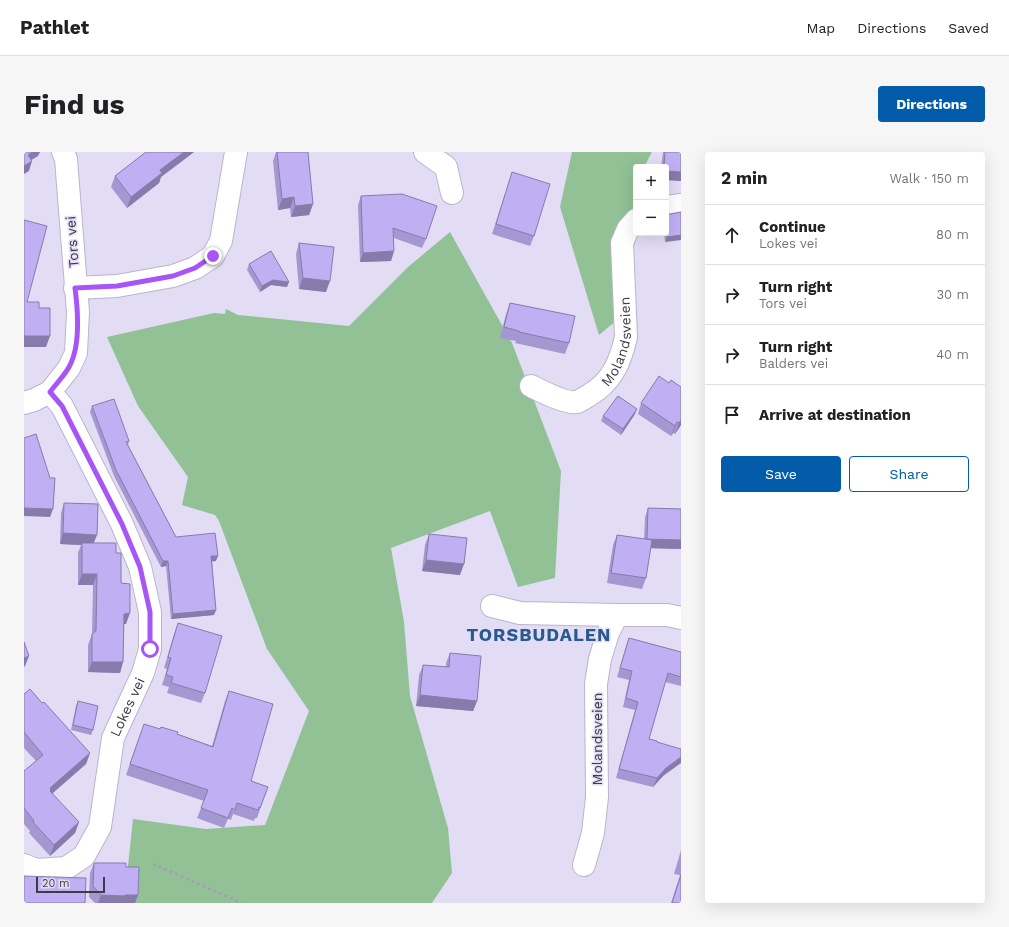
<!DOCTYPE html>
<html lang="en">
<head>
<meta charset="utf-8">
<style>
	:root { --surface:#fff; --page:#f6f6f6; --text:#202124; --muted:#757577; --line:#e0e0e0; --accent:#025caa }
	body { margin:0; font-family:"Work Sans",sans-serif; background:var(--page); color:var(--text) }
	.controls { position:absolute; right:12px; top:12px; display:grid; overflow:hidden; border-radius:4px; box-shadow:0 4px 16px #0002 }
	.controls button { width:36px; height:36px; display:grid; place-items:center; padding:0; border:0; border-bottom:1px solid var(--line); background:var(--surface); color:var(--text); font:20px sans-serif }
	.scale { position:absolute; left:12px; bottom:10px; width:69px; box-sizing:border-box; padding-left:4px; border:2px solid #3d3b44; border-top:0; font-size:11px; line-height:14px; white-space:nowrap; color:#3d3b44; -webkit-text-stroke:3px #e2ddf5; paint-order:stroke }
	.stop { position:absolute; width:12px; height:12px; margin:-9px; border:3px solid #a855f7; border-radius:50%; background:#fff }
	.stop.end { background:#a855f7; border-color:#fff; box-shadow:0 1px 4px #0008 }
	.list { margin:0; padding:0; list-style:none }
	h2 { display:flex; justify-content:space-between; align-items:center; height:52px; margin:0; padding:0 16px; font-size:17px }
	h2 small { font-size:13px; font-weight:400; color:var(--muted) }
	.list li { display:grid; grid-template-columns:26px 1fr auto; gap:12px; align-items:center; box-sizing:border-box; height:60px; padding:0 16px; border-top:1px solid var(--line) }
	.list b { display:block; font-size:15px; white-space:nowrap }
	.list p { margin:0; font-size:13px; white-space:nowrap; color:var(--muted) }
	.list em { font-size:13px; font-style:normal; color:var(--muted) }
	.actions { display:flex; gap:8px; padding:12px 16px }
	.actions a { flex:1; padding:9px 0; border:1px solid var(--accent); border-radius:4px; text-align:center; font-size:14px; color:var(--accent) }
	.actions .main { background:var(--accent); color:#fff }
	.icon { flex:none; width:22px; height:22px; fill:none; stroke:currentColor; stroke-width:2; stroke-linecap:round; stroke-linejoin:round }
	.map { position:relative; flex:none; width:657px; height:751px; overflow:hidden; border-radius:4px }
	header { display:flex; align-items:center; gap:24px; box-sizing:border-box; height:56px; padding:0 20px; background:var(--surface); border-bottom:1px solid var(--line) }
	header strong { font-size:19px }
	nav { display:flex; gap:22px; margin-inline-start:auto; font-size:14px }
	.intro { display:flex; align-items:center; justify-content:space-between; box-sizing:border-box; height:96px; padding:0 24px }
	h1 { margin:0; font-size:28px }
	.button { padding:10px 18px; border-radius:4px; background:var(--accent); color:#fff; font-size:14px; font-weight:700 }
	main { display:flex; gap:24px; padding:0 24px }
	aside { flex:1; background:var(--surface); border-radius:4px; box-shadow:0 4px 16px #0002 }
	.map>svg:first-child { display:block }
	.green { fill:#92c196 }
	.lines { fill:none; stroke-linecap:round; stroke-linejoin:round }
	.minor-casing { stroke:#bab5cc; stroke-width:24 }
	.path { stroke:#a39fb1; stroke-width:2.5; stroke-dasharray:3 3; stroke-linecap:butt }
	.minor { stroke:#fff; stroke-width:22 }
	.wall { fill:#a597d1 }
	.shaded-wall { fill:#867baa }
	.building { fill:#c0b0f3; stroke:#867baa }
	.route { stroke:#a855f7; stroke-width:5 }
	.labels { text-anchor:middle; stroke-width:3; stroke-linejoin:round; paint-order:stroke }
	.street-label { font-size:14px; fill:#3d3b44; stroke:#e2ddf5 }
	.district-label { font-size:18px; font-weight:bold; letter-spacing:1px; fill:#2a598d; stroke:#e2ddf5 }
</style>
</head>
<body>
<header>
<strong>Pathlet</strong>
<nav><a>Map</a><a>Directions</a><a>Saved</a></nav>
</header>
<div class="intro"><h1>Find us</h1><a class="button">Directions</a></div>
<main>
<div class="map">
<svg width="657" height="751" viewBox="0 0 657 751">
	<rect width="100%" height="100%" fill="#e2ddf5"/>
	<path class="green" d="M 548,0 L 628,0 L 620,15 L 612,15 L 612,34 L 599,163 L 575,183 L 536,55 Z
		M 426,80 L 488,191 L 537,319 L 531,426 L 494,435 L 466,359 L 367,396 L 380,470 L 386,544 L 424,676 L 428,721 L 408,751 L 93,751 L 102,733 L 109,667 L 182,677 L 241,673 L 285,559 L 243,497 L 195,369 L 191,363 L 158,353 L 164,325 L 114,254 L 83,185 L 190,161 L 201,162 L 202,157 L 214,163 L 325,174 L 384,115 Z"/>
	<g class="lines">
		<g class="minor-casing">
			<g id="minor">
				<path d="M 401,0 L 422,15 L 428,41"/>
				<path d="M 642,55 L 657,53"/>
				<path d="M 51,136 L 93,134 L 149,124 L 171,116 L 189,104 L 197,89 L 212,0"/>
				<path id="s1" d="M 507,234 C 517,239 542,252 553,250 C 556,249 560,246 564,244 C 588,230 596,211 602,185 L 598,91 L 604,77 L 612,68"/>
				<path d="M 0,251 L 10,248 L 26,240 L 45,216 L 52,201 L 54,160 L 42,7 L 39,0"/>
				<path d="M 468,454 L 496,461 L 593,463"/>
				<path id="s2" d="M 0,713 L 12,718 L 42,716 L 60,704 L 76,675 L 89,586 L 119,521 L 126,497 L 126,460 L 116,415 L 98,372 L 38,254 L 26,240"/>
				<path d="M 560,713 L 569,681 L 573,645 L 572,532 L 576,507 L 584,481 L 593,463 L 643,463 L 657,466"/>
			</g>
		</g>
		<path class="path" d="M 129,712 L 218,751"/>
		<use href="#minor" class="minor"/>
	</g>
	<path class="wall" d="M 122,0 L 170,0 L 137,25 L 135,31 L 103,56 L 87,35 L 91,24 Z
		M 252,0 L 284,0 L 289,52 L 285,63 L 267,65 L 266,56 L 254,58 L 249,9 Z
		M 639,0 L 657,0 L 657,29 L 642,28 L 642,15 L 637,15 Z
		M 488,20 L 510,84 L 506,94 L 468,82 Z
		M 337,44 L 402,87 L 398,96 L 370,86 L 370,99 L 367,109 L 336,110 L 334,53 Z
		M 657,60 L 641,90 L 640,81 L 642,81 L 642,62 L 646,62 Z
		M 275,91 L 302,140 L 275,137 L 272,102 Z
		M 225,112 L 263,135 L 247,133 L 236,140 L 223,118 Z
		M 486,151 L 545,191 L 541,202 L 491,191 L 492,189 L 476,186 L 482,162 Z
		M 645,231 L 657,273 L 651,282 L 649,281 L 647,284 L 614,262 L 617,251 Z
		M 68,254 L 105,289 L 104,293 L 152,385 L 192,409 L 188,409 L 192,458 L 190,463 L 147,467 L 142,414 L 137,415 L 90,324 L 66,260 Z
		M 611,262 L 597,283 L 577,269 L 579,264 Z
		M 40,351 L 70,391 L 92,401 L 97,431 L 102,472 L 100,472 L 99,510 L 96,521 L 64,520 L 64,493 L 68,482 L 69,433 L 54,433 L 54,401 L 57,393 L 36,392 L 37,361 Z
		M 624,356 L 657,357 L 657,397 L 626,396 L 622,426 L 618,437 L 583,431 L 589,393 L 593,383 L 620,387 L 621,365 Z
		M 405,382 L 436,423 L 398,419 L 401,393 Z
		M 154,471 L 181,541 L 177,551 L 143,541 L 145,535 L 138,533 L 143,517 L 140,516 L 150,482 Z
		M 605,486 L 657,500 L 657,534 L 641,530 L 625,587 L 633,590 L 639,624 L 629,635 L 592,626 L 611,558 L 599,555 L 605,528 L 593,525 L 602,495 Z
		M 426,501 L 453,549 L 449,559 L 392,554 L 395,523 L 399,513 L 422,515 L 422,511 Z
		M 205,539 L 227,629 L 244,635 L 233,666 L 231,666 L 230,669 L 209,662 L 207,668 L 204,667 L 200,676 L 173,666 L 180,649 L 102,623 L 116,583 L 153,582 L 188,594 L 201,549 Z
		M 0,542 L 18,551 L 66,601 L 62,612 L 28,642 L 55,670 L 51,681 L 26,704 L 5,681 L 6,679 L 0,672 L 0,619 L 12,609 L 0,596 Z
		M 54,549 L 69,578 L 67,583 L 47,578 L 52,554 Z
		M 657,698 L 657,751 L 647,751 L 656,723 L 650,722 Z
		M 70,711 L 102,715 L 114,743 L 111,751 L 71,751 L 65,745 L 66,721 Z"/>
	<path class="shaded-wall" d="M 9,0 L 16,0 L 14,4 L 1,12 L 4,3 Z
		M 160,0 L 170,0 L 137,25 L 135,31 L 103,56 L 107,45 L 136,18 Z
		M 8,9 L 5,19 L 0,22 L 0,14 Z
		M 642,19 L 657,20 L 657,29 L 642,28 Z
		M 270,45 L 266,56 L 254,58 L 258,47 Z
		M 289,52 L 285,63 L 267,65 L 271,54 Z
		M 657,83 L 657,88 L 641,90 L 643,85 Z
		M 370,99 L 367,109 L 336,110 L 339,101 Z
		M 279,126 L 306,129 L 302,140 L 275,137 Z
		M 249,128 L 265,130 L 263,135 L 247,133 L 236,140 L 238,134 Z
		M 0,184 L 26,184 L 22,195 L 0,195 Z
		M 613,257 L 611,262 L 597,283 L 599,277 Z
		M 657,268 L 657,273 L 651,282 L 655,271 Z
		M 653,270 L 649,281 L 647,284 L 651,274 Z
		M 0,356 L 29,357 L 26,365 L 0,364 Z
		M 39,381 L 73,383 L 69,393 L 58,391 L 57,393 L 36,392 Z
		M 623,387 L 657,388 L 657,397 L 620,396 Z
		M 187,404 L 194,404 L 192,409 L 185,410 Z
		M 402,408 L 440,412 L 436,423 L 398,419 Z
		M 139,409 L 144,409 L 142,414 L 137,415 Z
		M 58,422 L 73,422 L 69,433 L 54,433 Z
		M 192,458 L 190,463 L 147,467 L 149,462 Z
		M 106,461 L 102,472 L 96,472 L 100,462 Z
		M 5,504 L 1,514 L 0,515 L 0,506 Z
		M 68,510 L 99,510 L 96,521 L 64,520 Z
		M 396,543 L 453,549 L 449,559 L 392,554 Z
		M 66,601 L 62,612 L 25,644 L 26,636 Z
		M 657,605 L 657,611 L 639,624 L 629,635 L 633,626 L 642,616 Z
		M 55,670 L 51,681 L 26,704 L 30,693 Z
		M 77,743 L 114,743 L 111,751 L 74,751 Z"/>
	<path class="building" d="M 0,0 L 9,0 L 4,3 L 8,9 L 0,14 Z
		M 122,0 L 160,0 L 136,18 L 138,21 L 107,45 L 91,24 Z
		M 253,0 L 284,0 L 289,52 L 271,54 L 270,45 L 258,47 Z
		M 641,0 L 657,0 L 657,20 L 642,19 L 642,15 L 640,15 Z
		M 488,20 L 526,32 L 510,84 L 472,72 Z
		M 378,42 L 413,54 L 402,87 L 369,76 L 370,99 L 339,101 L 337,44 Z
		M 657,60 L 657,83 L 643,85 L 642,78 L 642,62 L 646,62 Z
		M 0,68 L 23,74 L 3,150 L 15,150 L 15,156 L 26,156 L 26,184 L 0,184 Z
		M 275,91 L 310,95 L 306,129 L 279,126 Z
		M 247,99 L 265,130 L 249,128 L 238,134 L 225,112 Z
		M 486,151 L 551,164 L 545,191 L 495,180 L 495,179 L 480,175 Z
		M 635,224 L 645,231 L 647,228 L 657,235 L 657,268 L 655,271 L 653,270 L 651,274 L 617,251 Z
		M 594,244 L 613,257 L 599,277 L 579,264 Z
		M 90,247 L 105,289 L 102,290 L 152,385 L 191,381 L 194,404 L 187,404 L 192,458 L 149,462 L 144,409 L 139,409 L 92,318 L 68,254 Z
		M 12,282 L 26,326 L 31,326 L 29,357 L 0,356 L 0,286 Z
		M 40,351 L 74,352 L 73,383 L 39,381 Z
		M 624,356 L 657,357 L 657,388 L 623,387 Z
		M 405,382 L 443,386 L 440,412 L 402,408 Z
		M 593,383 L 628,388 L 622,426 L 587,421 Z
		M 58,391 L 92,391 L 92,401 L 97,401 L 97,431 L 106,432 L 106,461 L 100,462 L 99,510 L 68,510 L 68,482 L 72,479 L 73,422 L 58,422 Z
		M 154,471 L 198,484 L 181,541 L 147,531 L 149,525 L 142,523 L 147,506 L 144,505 Z
		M 605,486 L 657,500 L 657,525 L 644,521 L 625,587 L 633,589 L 633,590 L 657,597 L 657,605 L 642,616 L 633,626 L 595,617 L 614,550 L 602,546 L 608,519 L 596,516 Z
		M 0,490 L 5,504 L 0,506 Z
		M 426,501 L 457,504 L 453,549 L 396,543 L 399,513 L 425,515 Z
		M 6,537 L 18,551 L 20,550 L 66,601 L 26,636 L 27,638 L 26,639 L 55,670 L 30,693 L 9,670 L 10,669 L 0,656 L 0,619 L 19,603 L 0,580 L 0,542 Z
		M 205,539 L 249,552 L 227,629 L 244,635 L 236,656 L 235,655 L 234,658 L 213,651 L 211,658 L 208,656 L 204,666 L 177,656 L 184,638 L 106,612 L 120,572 L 136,577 L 137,575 L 154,580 L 153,582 L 189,595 Z
		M 54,549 L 74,554 L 69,578 L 49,573 Z
		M 70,711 L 102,711 L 102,715 L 115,715 L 114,743 L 101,743 L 101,744 L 77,743 L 69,734 Z
		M 657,723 L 657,751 L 648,751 Z
		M 0,724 L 62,726 L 61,751 L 0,751 Z"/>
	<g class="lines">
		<path class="route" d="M 126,497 L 126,460 L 116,415 L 98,372 L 38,254 L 26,240 C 32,232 40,224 45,215 C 57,194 54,159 51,136 L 93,134 L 149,124 L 171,116 L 189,104"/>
	</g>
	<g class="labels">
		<g class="street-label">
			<text transform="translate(48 90) rotate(-94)" y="5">Tors vei</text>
			<text dy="5" stroke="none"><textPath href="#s1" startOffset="128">Molandsveien</textPath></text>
			<text dy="5" stroke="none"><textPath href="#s2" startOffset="222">Lokes vei</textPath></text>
			<text transform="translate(573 587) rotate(-90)" y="5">Molandsveien</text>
		</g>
		<g class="district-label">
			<text x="515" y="489">TORSBUDALEN</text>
		</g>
	</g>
</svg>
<div class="controls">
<button>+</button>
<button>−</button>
</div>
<div class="scale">20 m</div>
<div class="stop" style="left:126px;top:497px"></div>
<div class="stop end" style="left:189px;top:104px"></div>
</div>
<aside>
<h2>2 min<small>Walk · 150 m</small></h2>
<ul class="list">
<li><svg class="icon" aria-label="ahead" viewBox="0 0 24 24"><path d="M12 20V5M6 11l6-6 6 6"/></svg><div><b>Continue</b><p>Lokes vei</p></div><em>80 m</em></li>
<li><svg class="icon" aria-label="right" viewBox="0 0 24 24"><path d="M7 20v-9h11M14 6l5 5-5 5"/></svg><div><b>Turn right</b><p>Tors vei</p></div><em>30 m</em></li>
<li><svg class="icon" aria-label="right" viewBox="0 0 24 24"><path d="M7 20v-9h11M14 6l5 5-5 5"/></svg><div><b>Turn right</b><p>Balders vei</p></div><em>40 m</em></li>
<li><svg class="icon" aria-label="arrive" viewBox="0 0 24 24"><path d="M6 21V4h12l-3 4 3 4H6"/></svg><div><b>Arrive at destination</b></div></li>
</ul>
<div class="actions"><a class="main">Save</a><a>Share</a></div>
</aside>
</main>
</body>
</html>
